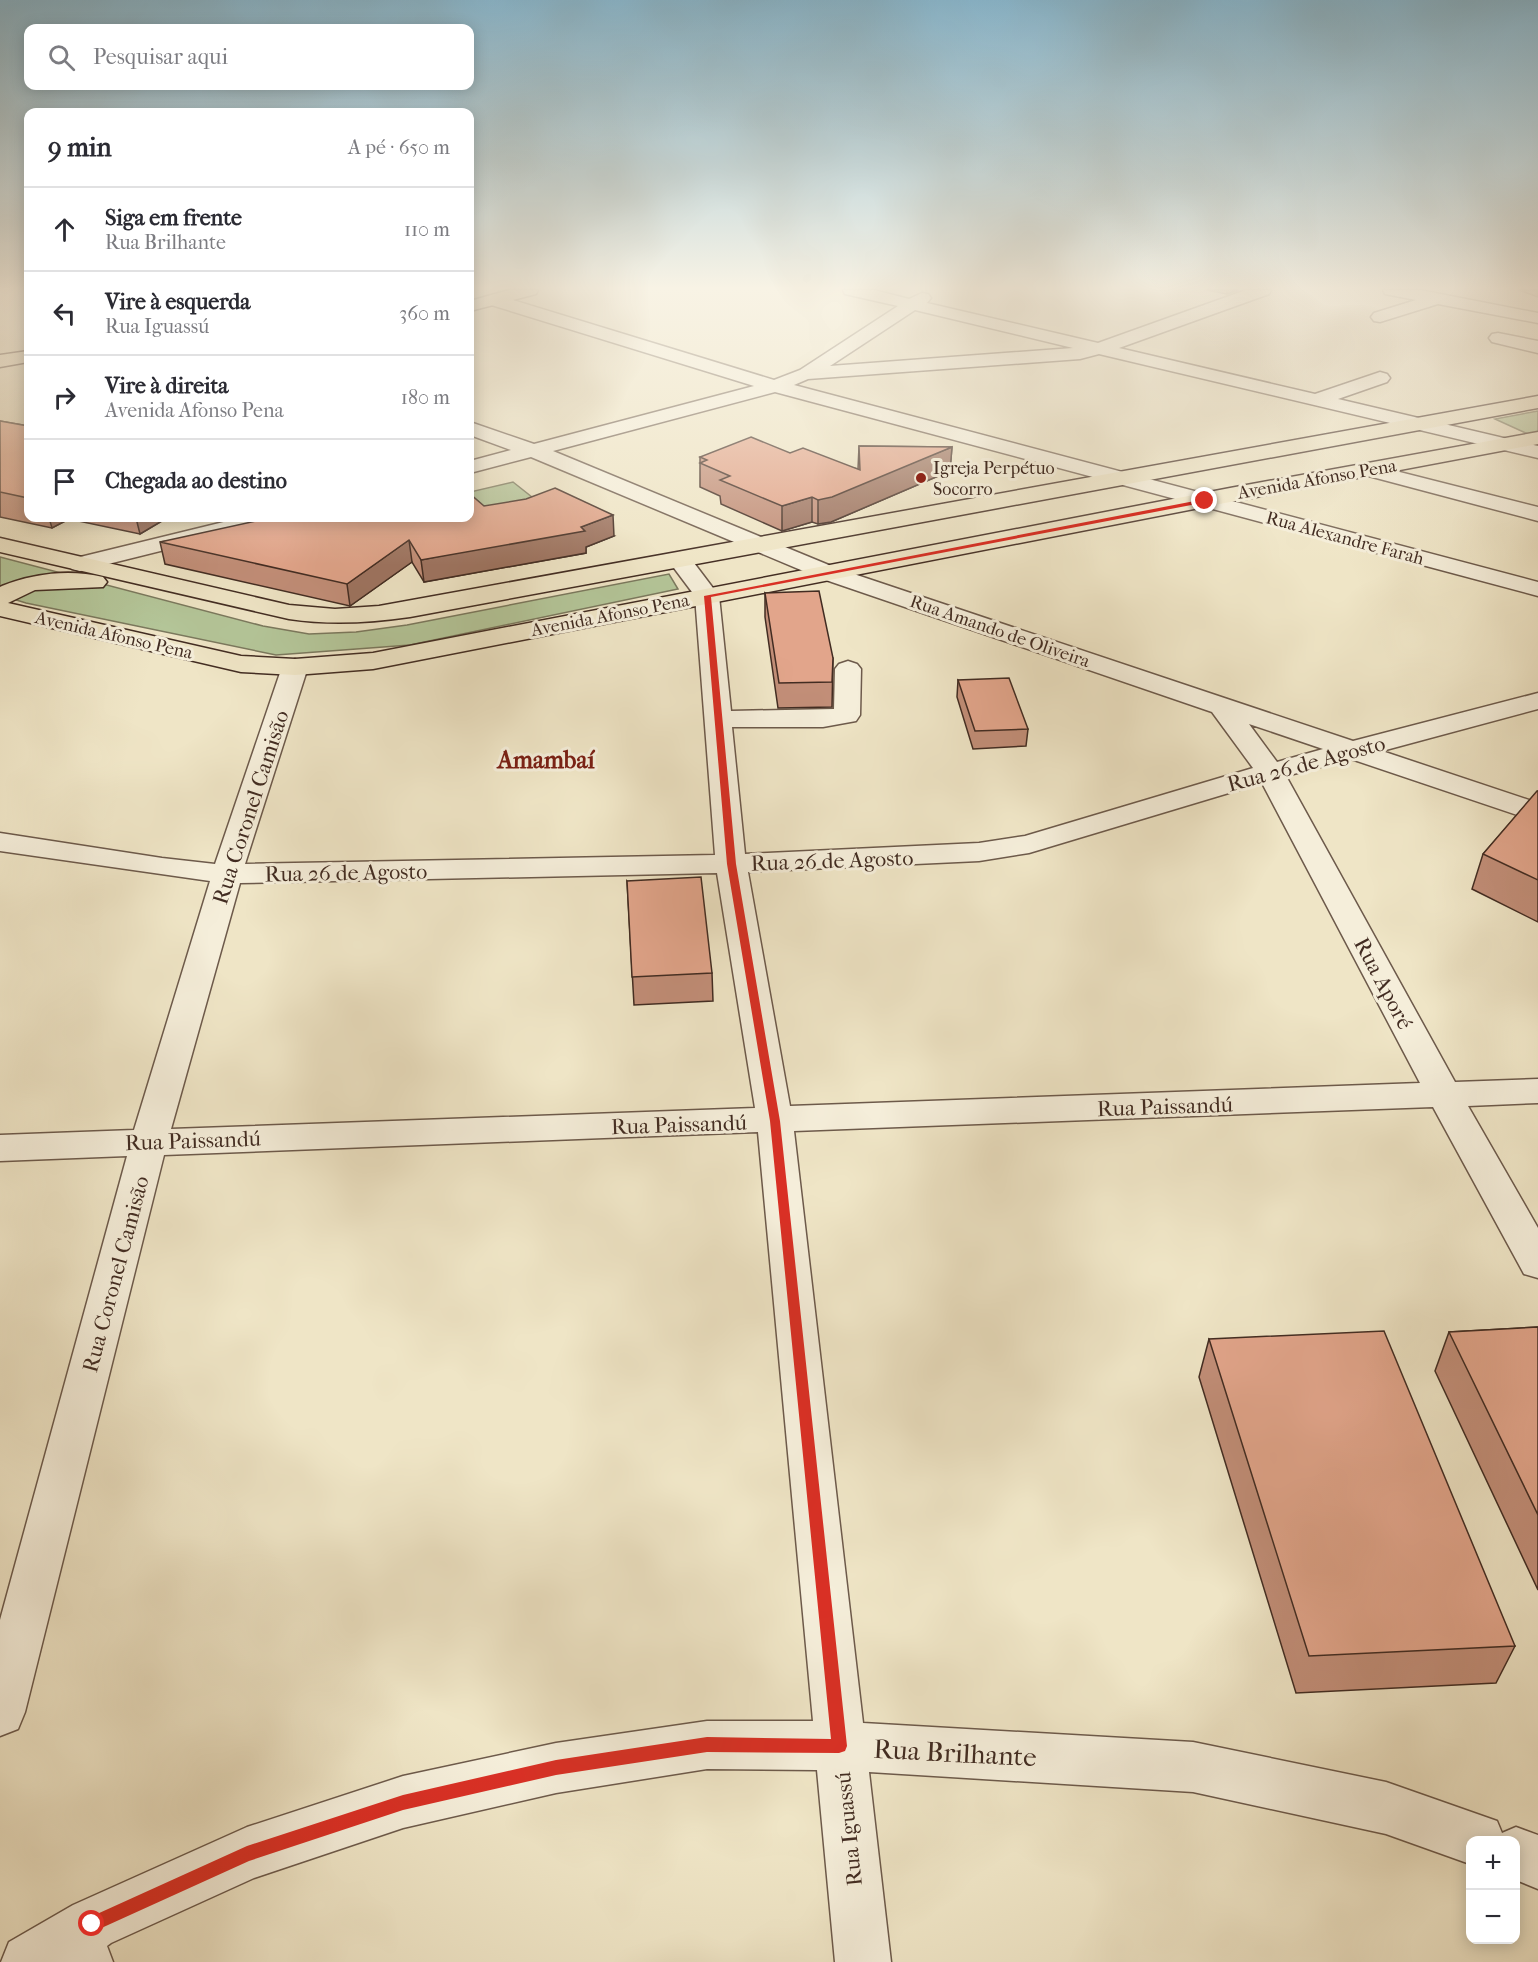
<!DOCTYPE html>
<html lang="pt">
<head>
<meta charset="utf-8">
<style>
	:root { --surface:#fff; --page:#f7f7f7; --text:#2b2b33; --muted:#7c7c81; --line:#e1e1e2 }
	body { margin:0; font-family:"IM FELL French Canon",serif; background:var(--page); color:var(--text) }
	.controls { position:absolute; right:18px; bottom:18px; display:grid; overflow:hidden; border-radius:12px; box-shadow:0 3px 15px #0003 }
	.controls button { width:54px; height:54px; display:grid; place-items:center; padding:0; border:0; border-bottom:2px solid var(--line); background:var(--surface); color:var(--text); font:30px sans-serif }
	.stop { position:absolute; width:18px; height:18px; margin:-14px; border:4px solid #d93025; border-radius:50%; background:#fff }
	.stop.end { background:#d93025; border-color:#fff; box-shadow:0 2px 6px #0008 }
	.list { margin:0; padding:0; list-style:none }
	h2 { display:flex; justify-content:space-between; align-items:center; height:78px; margin:0; padding:0 24px; font-size:26px }
	h2 small { font-size:20px; font-weight:400; color:var(--muted) }
	.list li { display:grid; grid-template-columns:39px 1fr auto; gap:18px; align-items:center; box-sizing:border-box; height:84px; padding:0 24px; border-top:2px solid var(--line) }
	.list b { display:block; font-size:22px; white-space:nowrap }
	.list p { margin:0; font-size:20px; white-space:nowrap; color:var(--muted) }
	.list em { font-size:20px; font-style:normal; color:var(--muted) }
	.icon { flex:none; width:33px; height:33px; fill:none; stroke:currentColor; stroke-width:2; stroke-linecap:round; stroke-linejoin:round }
	.map { position:relative; flex:none; width:1538px; height:1962px; overflow:hidden }
	.search { position:absolute; background:var(--surface); box-shadow:0 3px 15px #0003; left:24px; top:24px; width:450px; height:66px; display:flex; align-items:center; gap:15px; box-sizing:border-box; padding:0 21px; border-radius:12px; color:var(--muted); font-size:22px }
	.panel { position:absolute; background:var(--surface); box-shadow:0 3px 15px #0003; left:24px; top:108px; width:450px; height:414px; border-radius:12px }
	.map>svg:first-child { display:block }
	.green { fill:#b4c699; stroke:#7b795e; stroke-width:1.5 }
	.lines { fill:none; stroke-linecap:round; stroke-linejoin:round }
	.minor-casing { stroke:#6d5a4b; stroke-width:3 }
	.major-casing { stroke:#422c22; stroke-width:3 }
	.minor { fill:#f5eeda; fill-rule:evenodd }
	.major { fill:#efe5c6; fill-rule:evenodd }
	.wall { fill:#c28e78; stroke:#422c22; stroke-width:1.5 }
	.shaded-wall { fill:#9e7461; stroke:#422c22; stroke-width:1.5 }
	.building { fill:#e2a58b; stroke:#422c22; stroke-width:1.5 }
	.route { fill:#d93025 }
	.poi-dot { fill:#8f2418; stroke:#f5eeda; stroke-width:2 }
	.labels { text-anchor:middle; stroke-width:6; stroke-linejoin:round; paint-order:stroke }
	.far-poi-label { font-size:18px; fill:#422c22; stroke:#f5eeda; text-anchor:start }
	.far-street-label { font-size:18px; fill:#422c22; stroke:#f5eeda }
	.street-label { font-size:22px; fill:#422c22; stroke:#f5eeda }
	.neighbourhood-label { font-size:24px; font-weight:bold; fill:#7a1f14; stroke:#f5eeda }
	.near-street-label { font-size:27px; fill:#422c22; stroke:#f5eeda }
</style>
</head>
<body>
<div class="map">
<svg width="1538" height="1962" viewBox="0 0 1538 1962">
	<rect width="100%" height="100%" fill="#efe5c6"/>
	<filter id="stains"><feTurbulence type="fractalNoise" baseFrequency=".00333" numOctaves="4"/><feColorMatrix values="0 0 0 0 .2 0 0 0 0 .09 0 0 0 0 .02 0 0 0 .5 -.17"/></filter>
	<radialGradient id="worn" r=".72"><stop offset=".6" stop-color="#630" stop-opacity="0"/><stop offset="1" stop-color="#630" stop-opacity=".3"/></radialGradient>
	<path class="green" d="M 1538,411 L 1538,434 L 1530,435 L 1495,419 Z
		M 513,482 L 547,509 L 501,521 L 470,494 L 470,492 Z
		M 0,557 L 263,626 L 309,634 L 356,632 L 407,625 L 669,574 L 678,589 L 410,645 L 276,655 L 26,603 L 0,595 Z"/>
	<g class="lines">
		<g class="minor-casing">
			<path id="minor" d="M 843,290 L 874,290 L 909,299 L 922,293 L 928,294 L 931,298 L 927,303 L 1098,343 L 1246,290 L 1271,290 L 1269,294 L 1119,348 L 1315,394 L 1380,372 L 1387,374 L 1390,378 L 1387,382 L 1338,399 L 1538,446 L 1538,458 L 1099,354 L 1080,359 L 808,379 L 794,385 L 1538,582 L 1538,596 L 775,392 L 553,451 L 836,568 L 1353,741 L 1538,693 L 1538,709 L 1382,751 L 1538,803 L 1538,822 L 1351,759 L 1286,776 L 1455,1082 L 1538,1079 L 1538,1103 L 1468,1106 L 1538,1228 L 1538,1278 L 1524,1274 L 1433,1107 L 794,1131 L 863,1723 L 1193,1742 L 1386,1782 L 1497,1821 L 1502,1833 L 1516,1827 L 1538,1835 L 1538,1889 L 1516,1880 L 1516,1840 L 1470,1840 L 1470,1864 L 1386,1834 L 1193,1792 L 869,1772 L 891,1962 L 835,1962 L 817,1770 L 707,1769 L 556,1793 L 403,1828 L 254,1878 L 111,1943 L 107,1946 L 113,1962 L 1,1962 L 9,1942 L 73,1905 L 247,1827 L 403,1776 L 556,1743 L 707,1721 L 813,1721 L 758,1132 L 164,1155 L 25,1712 L 18,1729 L 0,1736 L 0,1620 L 127,1156 L 0,1161 L 0,1135 L 134,1130 L 210,881 L 0,851 L 0,833 L 162,858 L 215,864 L 282,667 L 286,662 L 295,659 L 304,662 L 308,667 L 245,864 L 715,855 L 695,596 L 668,560 L 672,555 L 680,553 L 688,555 L 719,596 L 731,711 L 834,709 L 835,669 L 839,664 L 848,661 L 857,664 L 861,669 L 860,715 L 856,721 L 823,727 L 732,727 L 745,854 L 979,843 L 1025,836 L 1253,768 L 1212,712 L 820,578 L 531,457 L 470,473 L 470,461 L 511,450 L 470,435 L 470,422 L 534,444 L 754,386 L 488,304 L 485,300 L 488,296 L 500,296 L 774,380 L 800,370 L 898,306 L 845,294 ZM 915,310 L 1073,348 L 830,366 ZM 1249,724 L 1323,749 L 1277,762 ZM 1262,783 L 1420,1083 L 790,1106 L 748,872 L 979,861 L 1029,853 ZM 717,873 L 755,1108 L 171,1129 L 240,883 Z
				M 1383,290 L 1420,290 L 1538,313 L 1538,323 L 1438,304 L 1380,322 L 1374,321 L 1371,317 L 1374,313 L 1416,300 L 1385,294 Z
				M 1498,333 L 1538,341 L 1538,353 L 1492,342 L 1489,338 L 1492,334 Z
				M 1368,464 L 1538,507 L 1538,521 L 1361,474 L 1357,470 L 1361,466 Z
				M 240,518 L 276,518 L 273,523 L 80,571 L 72,569 L 68,564 L 72,559 Z"/>
		</g>
		<g class="major-casing">
			<path id="major" d="M 509,290 L 538,290 L 536,294 L 470,311 L 470,301 Z
				M 28,351 L 28,362 L 0,367 L 0,355 Z
				M 1538,396 L 1538,408 L 410,617 C 369,623 330,625 289,619 L 0,552 L 0,538 L 289,605 L 335,609 L 379,606 Z
				M 1538,432 L 1538,444 L 1230,502 L 373,669 L 295,675 L 241,672 L 0,616 L 0,587 L 2,586 C 33,573 71,569 103,577 L 107,582 L 103,587 L 35,590 L 8,603 L 241,656 L 295,659 L 373,653 L 1230,488 Z"/>
		</g>
		<use href="#minor" class="minor"/>
		<use href="#major" class="major"/>
	</g>
	<path class="wall" d="M 1207,290 L 1238,290 L 1227,294 Z
		M 1519,290 L 1538,290 L 1538,297 Z
		M 0,421 L 28,426 L 28,518 L 167,518 L 140,534 L 69,519 L 52,528 L 0,517 Z
		M 859,446 L 952,447 L 950,471 L 831,522 L 818,524 L 812,522 L 782,531 L 721,504 L 720,496 L 700,487 L 700,457 L 790,453 L 858,469 Z
		M 484,506 L 614,536 L 586,547 L 586,553 L 424,582 L 412,562 L 350,606 L 165,564 L 160,542 Z
		M 765,593 L 833,658 L 832,707 L 778,708 L 765,617 Z
		M 958,680 L 1028,729 L 1026,746 L 973,749 L 957,697 Z
		M 1538,791 L 1538,922 L 1472,889 L 1483,854 Z
		M 627,881 L 712,973 L 713,1001 L 634,1005 Z
		M 1538,1327 L 1538,1590 L 1435,1371 L 1449,1332 Z
		M 1209,1339 L 1515,1646 L 1496,1683 L 1296,1693 L 1199,1377 Z"/>
	<path class="shaded-wall" d="M 1227,290 L 1238,290 L 1227,294 Z
		M 952,447 L 950,471 L 831,522 L 818,524 L 818,500 Z
		M 812,497 L 812,522 L 782,531 L 782,506 Z
		M 613,515 L 614,536 L 586,547 L 586,553 L 424,582 L 421,560 L 581,527 Z
		M 49,518 L 69,518 L 69,519 L 52,528 Z
		M 136,518 L 167,518 L 140,534 Z
		M 409,540 L 412,562 L 350,606 L 347,584 Z"/>
	<path class="building" d="M 0,421 L 28,426 L 28,498 L 0,492 Z
		M 751,437 L 790,453 L 803,448 L 860,470 L 859,446 L 952,447 L 832,497 L 818,500 L 812,497 L 782,506 L 720,480 L 730,476 L 700,463 L 707,460 L 700,457 Z
		M 555,488 L 613,515 L 581,527 L 585,531 L 421,560 L 409,540 L 347,584 L 160,542 L 270,518 L 470,518 L 470,494 L 484,506 L 526,499 Z
		M 819,591 L 833,658 L 832,682 L 779,683 L 765,593 Z
		M 1009,678 L 1028,729 L 975,731 L 958,680 Z
		M 1537,791 L 1538,791 L 1538,880 L 1483,854 Z
		M 701,877 L 712,973 L 632,977 L 627,881 Z
		M 1538,1327 L 1538,1515 L 1449,1332 Z
		M 1384,1331 L 1515,1646 L 1309,1656 L 1209,1339 Z"/>
	<linearGradient id="sky" x2="0" y2="1"><stop stop-color="#89b9d1"/><stop offset="0.51" stop-color="#f8f3e5"/><stop offset="1" stop-color="#f8f3e5" stop-opacity="0"/></linearGradient>
	<rect width="1538" height="565" fill="url(#sky)"/>
	<path class="route" d="M 1205,499 L 1207,502 L 711,597 L 736,864 L 780,1121 L 847,1746 L 845,1751 L 839,1753 L 707,1752 L 556,1775 L 403,1810 L 249,1861 L 97,1930 L 92,1932 L 86,1930 L 84,1924 L 86,1919 L 247,1846 L 403,1795 L 556,1760 L 707,1737 L 831,1739 L 770,1121 L 727,864 L 704,596 Z"/>
	<circle class="poi-dot" cx="921" cy="478" r="6"/>
	<g class="labels">
		<g class="far-poi-label">
			<text x="933" y="474">Igreja Perpétuo<tspan x="933" dy="21">Socorro</tspan></text>
		</g>
		<g class="far-street-label">
			<text transform="translate(1317 479) rotate(-10)" y="6">Avenida Afonso Pena</text>
			<text transform="translate(1345 538) rotate(15)" y="6">Rua Alexandre Farah</text>
			<text transform="translate(610 615) rotate(-11)" y="6">Avenida Afonso Pena</text>
			<text transform="translate(1000 631) rotate(19)" y="6">Rua Amando de Oliveira</text>
			<text transform="translate(114 635) rotate(13)" y="6">Avenida Afonso Pena</text>
		</g>
		<g class="street-label">
			<text transform="translate(1306 763) rotate(-15)" y="8">Rua 26 de Agosto</text>
			<text transform="translate(250 807) rotate(-72)" y="8">Rua Coronel Camisão</text>
			<text transform="translate(832 860) rotate(-2)" y="8">Rua 26 de Agosto</text>
			<text transform="translate(346 872) rotate(-1)" y="8">Rua 26 de Agosto</text>
			<text transform="translate(1384 983) rotate(62)" y="8">Rua Aporé</text>
			<text transform="translate(1165 1106) rotate(-2)" y="8">Rua Paissandú</text>
			<text transform="translate(679 1124) rotate(-2)" y="8">Rua Paissandú</text>
			<text transform="translate(193 1140) rotate(-2)" y="8">Rua Paissandú</text>
			<text transform="translate(115 1274) rotate(-75)" y="8">Rua Coronel Camisão</text>
			<text transform="translate(848 1829) rotate(-96)" y="8">Rua Iguassú</text>
		</g>
		<g class="neighbourhood-label">
			<text x="546" y="768">Amambaí</text>
		</g>
		<g class="near-street-label">
			<text transform="translate(955 1753) rotate(3)" y="9">Rua Brilhante</text>
		</g>
	</g>
	<rect width="100%" height="100%" filter="url(#stains)"/>
	<rect width="100%" height="100%" fill="url(#worn)"/>
</svg>
<div class="controls">
<button>+</button>
<button>−</button>
</div>
<div class="stop" style="left:92px;top:1924px"></div>
<div class="stop end" style="left:1205px;top:501px"></div>
<div class="search"><svg class="icon" aria-label="search" viewBox="0 0 24 24"><circle cx="10" cy="10" r="6"/><path d="M15 15l6 6"/></svg>Pesquisar aqui</div>
<section class="panel">
<h2>9 min<small>A pé · 650 m</small></h2>
<ul class="list">
<li><svg class="icon" aria-label="ahead" viewBox="0 0 24 24"><path d="M12 20V5M6 11l6-6 6 6"/></svg><div><b>Siga em frente</b><p>Rua Brilhante</p></div><em>110 m</em></li>
<li><svg class="icon" aria-label="left" viewBox="0 0 24 24"><path d="M17 20v-9H6M10 6l-5 5 5 5"/></svg><div><b>Vire à esquerda</b><p>Rua Iguassú</p></div><em>360 m</em></li>
<li><svg class="icon" aria-label="right" viewBox="0 0 24 24"><path d="M7 20v-9h11M14 6l5 5-5 5"/></svg><div><b>Vire à direita</b><p>Avenida Afonso Pena</p></div><em>180 m</em></li>
<li><svg class="icon" aria-label="arrive" viewBox="0 0 24 24"><path d="M6 21V4h12l-3 4 3 4H6"/></svg><div><b>Chegada ao destino</b></div></li>
</ul>
</section>
</div>
</body>
</html>
